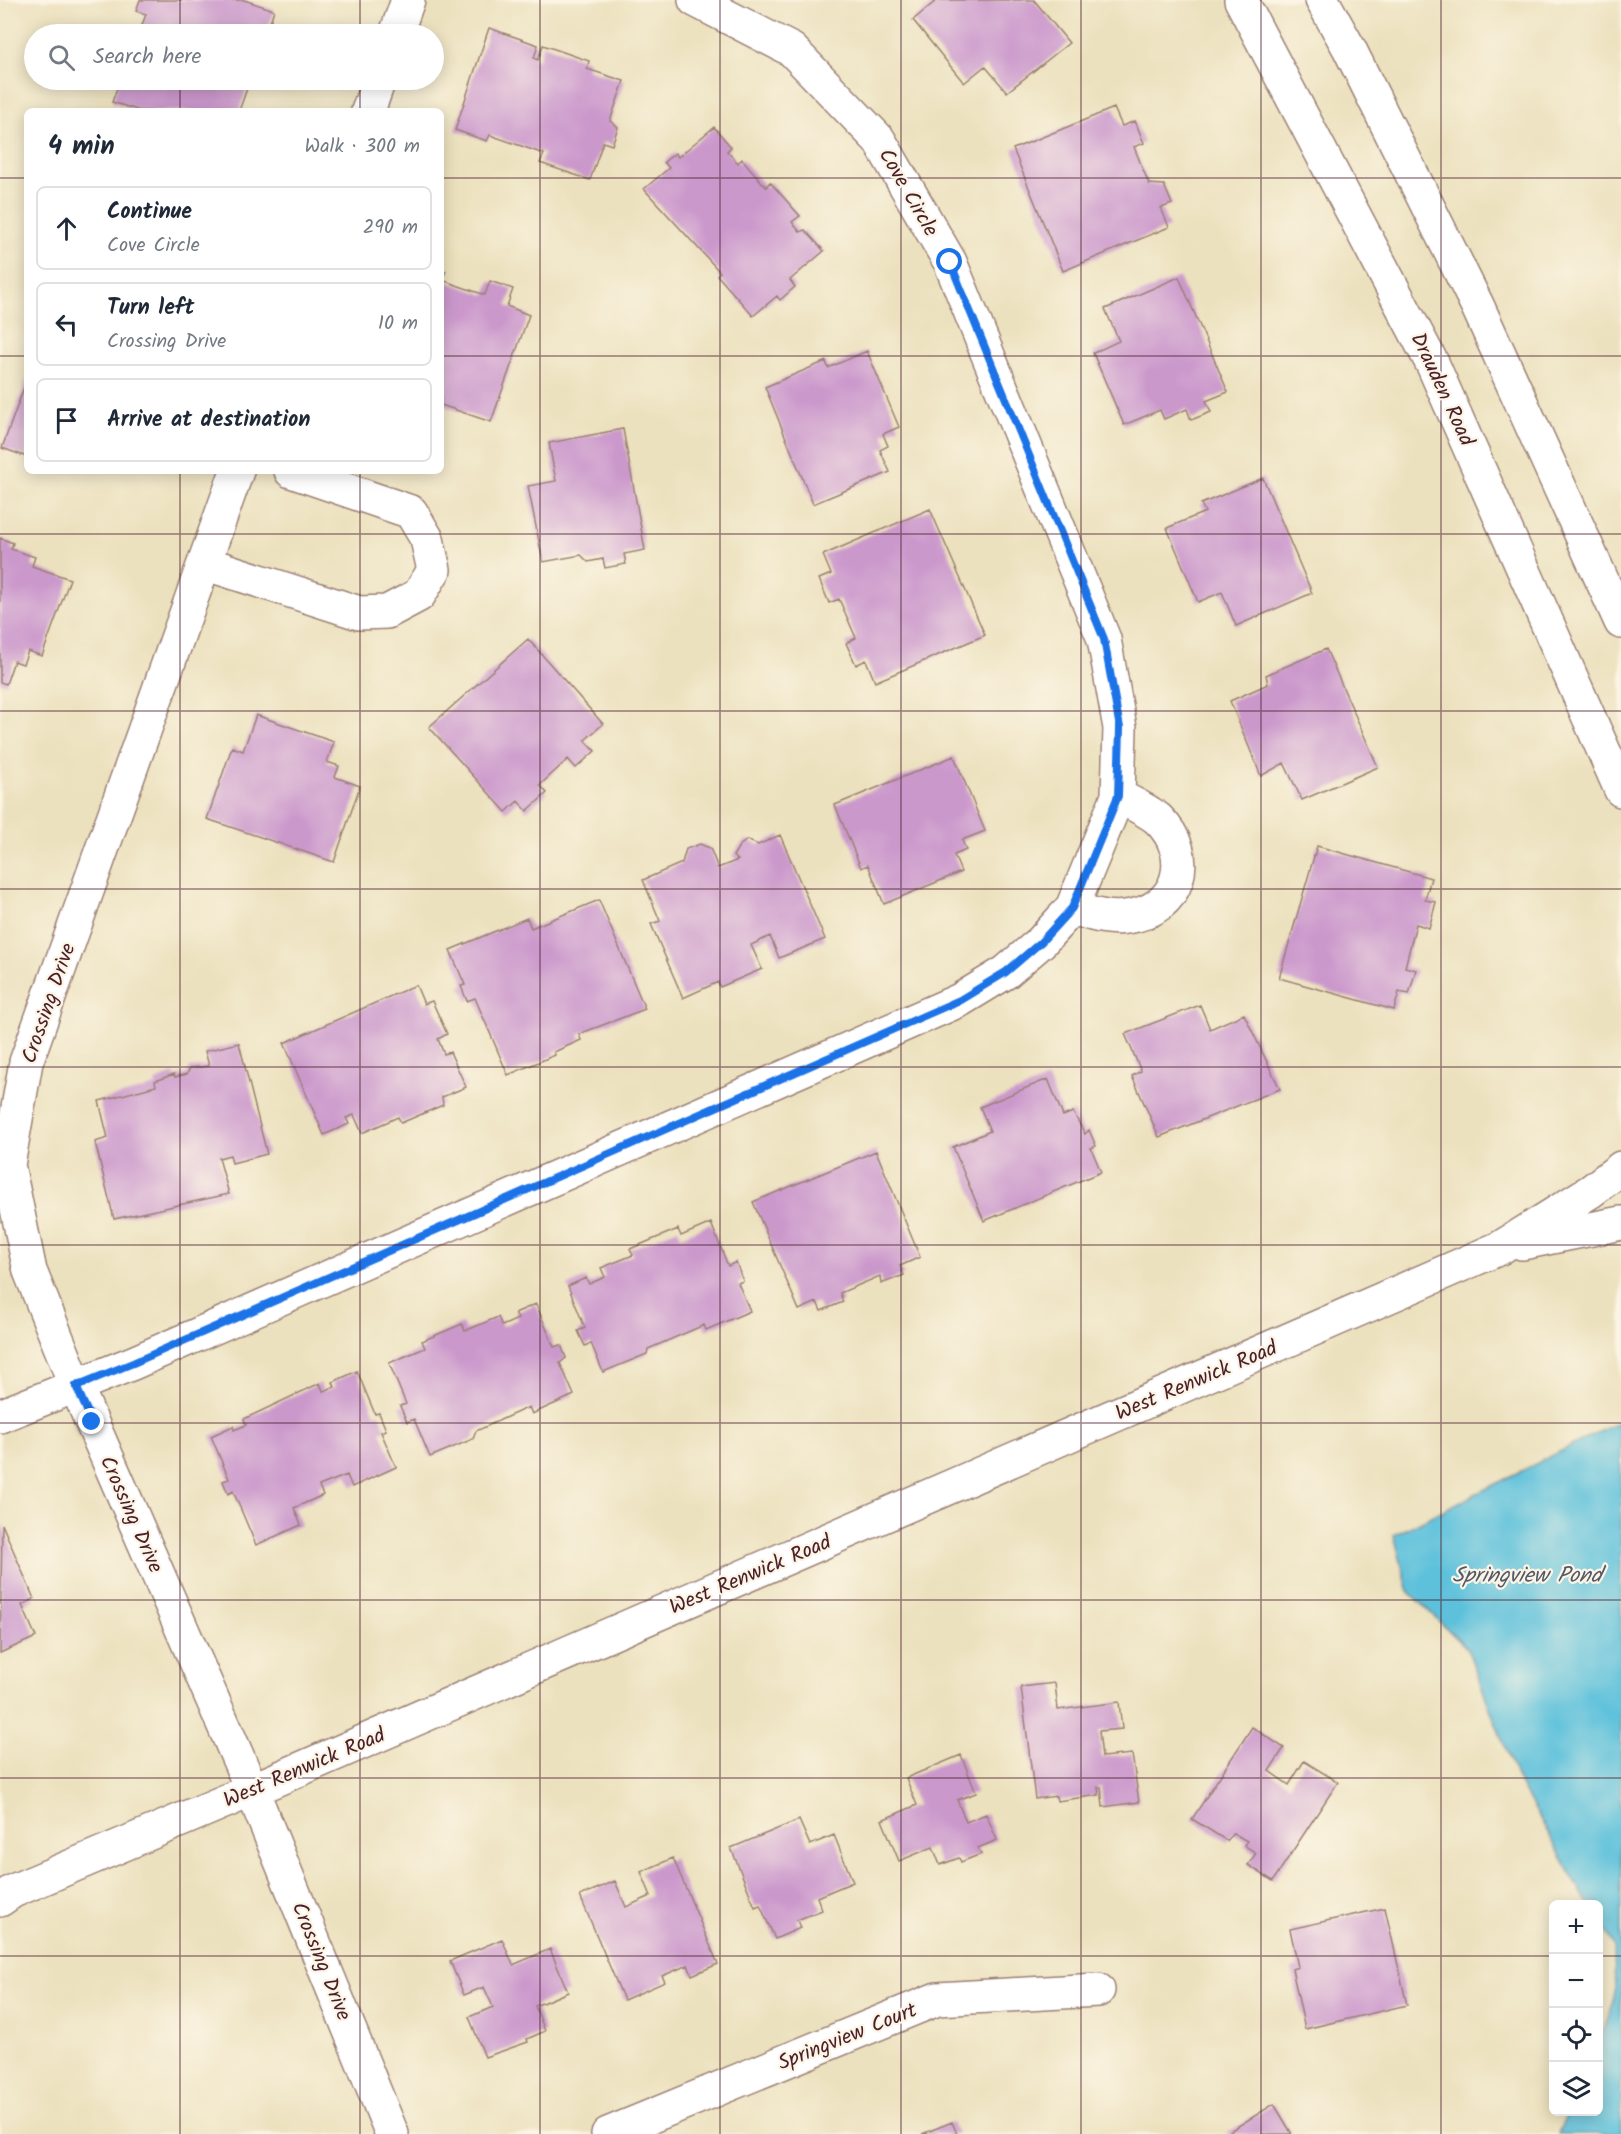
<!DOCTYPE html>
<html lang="en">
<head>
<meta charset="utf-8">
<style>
	:root { --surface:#fff; --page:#f2f2f3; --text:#1f2937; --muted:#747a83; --line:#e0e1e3 }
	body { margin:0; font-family:Kalam,sans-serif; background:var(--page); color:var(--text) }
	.controls { position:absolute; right:18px; bottom:18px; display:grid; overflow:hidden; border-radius:9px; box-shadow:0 3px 15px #0003 }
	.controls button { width:54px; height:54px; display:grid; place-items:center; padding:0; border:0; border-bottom:2px solid var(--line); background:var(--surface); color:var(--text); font:30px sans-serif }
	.stop { position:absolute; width:18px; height:18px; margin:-14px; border:4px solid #1a73e8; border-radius:50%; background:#fff }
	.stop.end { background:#1a73e8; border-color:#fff; box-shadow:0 2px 6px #0008 }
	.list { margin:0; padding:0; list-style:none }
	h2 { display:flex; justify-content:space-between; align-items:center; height:78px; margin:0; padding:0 24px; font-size:26px }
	h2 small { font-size:20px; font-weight:400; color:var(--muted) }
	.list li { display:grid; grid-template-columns:39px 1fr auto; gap:18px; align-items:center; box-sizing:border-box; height:84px; margin:0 12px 12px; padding:0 12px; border:2px solid var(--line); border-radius:9px }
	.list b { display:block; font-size:22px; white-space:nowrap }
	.list p { margin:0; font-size:20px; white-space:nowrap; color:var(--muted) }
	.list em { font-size:20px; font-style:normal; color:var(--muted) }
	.icon { flex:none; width:33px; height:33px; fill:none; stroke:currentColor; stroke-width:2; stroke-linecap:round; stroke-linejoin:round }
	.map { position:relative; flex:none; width:1621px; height:2134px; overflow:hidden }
	.search { position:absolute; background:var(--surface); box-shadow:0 3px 15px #0003; left:24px; top:24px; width:420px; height:66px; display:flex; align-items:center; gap:15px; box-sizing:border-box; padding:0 21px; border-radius:33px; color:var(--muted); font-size:22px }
	.panel { position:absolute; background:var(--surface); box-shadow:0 3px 15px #0003; left:24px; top:108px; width:420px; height:366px; border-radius:9px }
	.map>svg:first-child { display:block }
	.water { fill:#5dc1db; stroke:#547083; stroke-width:1.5 }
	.building { fill:#cb98cc }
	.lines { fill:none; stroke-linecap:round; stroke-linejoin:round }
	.minor-casing { stroke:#9b8074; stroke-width:36 }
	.tertiary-casing { stroke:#9b8074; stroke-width:36 }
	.minor { stroke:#fff; stroke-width:33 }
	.tertiary { stroke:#fff; stroke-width:33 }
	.route { stroke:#1a73e8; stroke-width:8 }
	.grid { fill:none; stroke:#4a1f2b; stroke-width:1.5; stroke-opacity:0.55 }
	.labels { text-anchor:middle; stroke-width:4.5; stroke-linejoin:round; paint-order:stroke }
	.street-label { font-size:21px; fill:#4a1f2b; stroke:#fcf5e5 }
	.water-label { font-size:22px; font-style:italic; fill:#515869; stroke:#fcf5e5 }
</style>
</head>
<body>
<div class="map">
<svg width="1621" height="2134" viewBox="0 0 1621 2134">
	<rect width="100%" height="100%" fill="#fcf5e5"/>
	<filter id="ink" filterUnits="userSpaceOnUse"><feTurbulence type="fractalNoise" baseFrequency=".0167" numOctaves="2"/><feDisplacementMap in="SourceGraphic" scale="12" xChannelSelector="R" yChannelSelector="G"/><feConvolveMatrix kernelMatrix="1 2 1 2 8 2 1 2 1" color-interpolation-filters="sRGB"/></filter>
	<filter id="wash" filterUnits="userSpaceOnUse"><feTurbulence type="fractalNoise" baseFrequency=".008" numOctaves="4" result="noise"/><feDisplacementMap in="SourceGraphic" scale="24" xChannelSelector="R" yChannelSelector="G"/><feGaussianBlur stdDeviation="1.35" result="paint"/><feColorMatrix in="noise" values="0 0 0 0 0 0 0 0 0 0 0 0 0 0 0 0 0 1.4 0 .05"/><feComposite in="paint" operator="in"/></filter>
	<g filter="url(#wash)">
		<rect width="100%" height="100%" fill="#ece1be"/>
		<path class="water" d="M 1621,1421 L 1621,2134 L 1558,2134 L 1567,2112 L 1598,2112 L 1599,2039 L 1615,2001 L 1614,1945 L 1599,1921 L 1598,1904 L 1588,1904 L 1516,1776 L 1467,1648 L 1409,1592 L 1394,1535 Z"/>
		<g id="blocks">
			<path class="building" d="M 140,0 L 244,0 L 274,10 L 266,34 L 139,34 L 146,14 L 136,11 Z
				M 937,0 L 1034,0 L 1069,43 L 1007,92 L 985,66 L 964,83 L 913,20 Z
				M 489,28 L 538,45 L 534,58 L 538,60 L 543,45 L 589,61 L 587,69 L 624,81 L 610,121 L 618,127 L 612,145 L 603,142 L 590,180 L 540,163 L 544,154 L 490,135 L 487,141 L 455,130 Z
				M 120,80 L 250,80 L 239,111 L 140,111 L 112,102 Z
				M 1114,108 L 1122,126 L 1135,121 L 1144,143 L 1134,147 L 1149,184 L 1164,185 L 1172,204 L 1161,208 L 1169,227 L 1063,271 L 1013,149 Z
				M 714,127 L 731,147 L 727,151 L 738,163 L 742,159 L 766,187 L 770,182 L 800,216 L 792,222 L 800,232 L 805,230 L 824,251 L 790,280 L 795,287 L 780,300 L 777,296 L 753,316 L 717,275 L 720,272 L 644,189 L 669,168 L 664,162 L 675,153 L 678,157 Z
				M 441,269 L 446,271 L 442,280 L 485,295 L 490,281 L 513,289 L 507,306 L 529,315 L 491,422 L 441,405 Z
				M 1179,277 L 1228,392 L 1206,401 L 1211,412 L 1191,420 L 1187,409 L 1164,419 L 1160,410 L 1124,425 L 1093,353 L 1119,341 L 1105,309 Z
				M 867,351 L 899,427 L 883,434 L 888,446 L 880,450 L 890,472 L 813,504 L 765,387 L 826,361 L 828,368 Z
				M 27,379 L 27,457 L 2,448 Z
				M 623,429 L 645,550 L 624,554 L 626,564 L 605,568 L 603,559 L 588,562 L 581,555 L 543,562 L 528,486 L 556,481 L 549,443 Z
				M 1263,478 L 1312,593 L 1236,626 L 1222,592 L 1198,602 L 1167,528 L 1205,512 L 1201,504 Z
				M 930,509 L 985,635 L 875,682 L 866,660 L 856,665 L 846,643 L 856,638 L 839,599 L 829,603 L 819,579 L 831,574 L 823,555 Z
				M 0,538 L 13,543 L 11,549 L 35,557 L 32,566 L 70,579 L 42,656 L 28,651 L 23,664 L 14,661 L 6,684 L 0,682 Z
				M 528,639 L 603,724 L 585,740 L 595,751 L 576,768 L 568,759 L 540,785 L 547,793 L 527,811 L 518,801 L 506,812 L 429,727 Z
				M 1326,649 L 1378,767 L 1302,800 L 1284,763 L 1261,776 L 1230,701 L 1268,684 L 1266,675 Z
				M 256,715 L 334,742 L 327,762 L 339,766 L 335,777 L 360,786 L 334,862 L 207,819 L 232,747 L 243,751 Z
				M 954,756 L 985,831 L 962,840 L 966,850 L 954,855 L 961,872 L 884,904 L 868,865 L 861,868 L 835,805 Z
				M 780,835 L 825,939 L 779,958 L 770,936 L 751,945 L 762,969 L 720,987 L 718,982 L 683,998 L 651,924 L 660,921 L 643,880 L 682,863 L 686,849 L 700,844 L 710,848 L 718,868 L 738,860 L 733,856 L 739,846 L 747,840 L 758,845 Z
				M 1317,846 L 1431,878 L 1425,900 L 1436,902 L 1429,928 L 1416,924 L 1405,967 L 1416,970 L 1409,994 L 1399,992 L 1394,1010 L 1279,978 Z
				M 599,900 L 645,1009 L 579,1034 L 581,1040 L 554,1052 L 555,1055 L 508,1075 L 475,998 L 467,1001 L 461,986 L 465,985 L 450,950 L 527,918 L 531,928 Z
				M 416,985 L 424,1004 L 432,1001 L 447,1034 L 438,1039 L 444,1054 L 450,1052 L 466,1087 L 442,1097 L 443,1105 L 401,1123 L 398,1117 L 362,1133 L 354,1115 L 346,1118 L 349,1124 L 324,1135 L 284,1043 Z
				M 1200,1005 L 1210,1029 L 1244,1014 L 1280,1089 L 1159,1137 L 1132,1076 L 1141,1071 L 1125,1034 Z
				M 239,1043 L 267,1154 L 232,1163 L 230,1155 L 219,1158 L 229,1194 L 114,1219 L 95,1142 L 108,1138 L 99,1101 L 156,1086 L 155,1081 L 174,1074 L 175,1077 L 187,1074 L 190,1068 L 209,1066 L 205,1051 Z
				M 1048,1079 L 1063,1116 L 1073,1112 L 1085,1134 L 1089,1130 L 1096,1146 L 1091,1148 L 1101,1172 L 984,1221 L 953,1147 L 990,1131 L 980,1107 Z
				M 876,1151 L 920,1257 L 900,1266 L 904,1275 L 881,1284 L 880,1276 L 840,1293 L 843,1302 L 821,1311 L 817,1302 L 799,1310 L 753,1202 Z
				M 711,1223 L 728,1266 L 736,1262 L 743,1281 L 738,1283 L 750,1311 L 706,1330 L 704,1325 L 648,1349 L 647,1354 L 603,1372 L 591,1343 L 585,1346 L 578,1331 L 585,1328 L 568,1286 L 586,1278 L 589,1284 L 605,1277 L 601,1268 L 633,1255 L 630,1249 L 678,1229 L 681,1236 Z
				M 536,1304 L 554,1347 L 561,1345 L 566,1358 L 560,1363 L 574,1395 L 532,1414 L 529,1407 L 476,1431 L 473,1439 L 430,1457 L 414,1419 L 407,1422 L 400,1406 L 406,1404 L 389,1363 L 425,1348 L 422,1341 L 462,1324 L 465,1331 L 498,1317 L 502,1326 L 518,1319 L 515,1313 Z
				M 357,1371 L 375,1414 L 379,1413 L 386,1430 L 381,1432 L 396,1467 L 352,1487 L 347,1475 L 319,1486 L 323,1495 L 294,1508 L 301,1525 L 256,1545 L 233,1491 L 228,1494 L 223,1481 L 229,1479 L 211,1436 L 233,1426 L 234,1430 L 246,1425 L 244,1419 L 320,1383 L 323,1391 L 335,1387 L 333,1382 Z
				M 2,1524 L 34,1599 L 22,1605 L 36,1637 L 0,1653 Z
				M 1055,1683 L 1058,1710 L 1119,1702 L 1122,1729 L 1099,1731 L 1102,1757 L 1132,1754 L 1139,1802 L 1103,1807 L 1101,1787 L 1098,1787 L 1099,1795 L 1057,1801 L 1056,1796 L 1035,1799 L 1021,1687 Z
				M 1252,1727 L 1284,1748 L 1269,1771 L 1289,1785 L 1304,1761 L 1338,1782 L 1273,1881 L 1248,1865 L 1256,1853 L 1244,1845 L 1247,1841 L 1233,1833 L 1227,1841 L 1192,1819 Z
				M 961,1755 L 976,1793 L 957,1800 L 966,1822 L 986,1814 L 997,1840 L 978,1848 L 981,1854 L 961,1862 L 959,1858 L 940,1865 L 933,1847 L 899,1861 L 882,1820 L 917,1805 L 906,1778 Z
				M 799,1820 L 810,1845 L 834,1835 L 853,1882 L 817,1897 L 822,1910 L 797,1920 L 800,1928 L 775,1939 L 760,1905 L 755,1907 L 731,1848 Z
				M 673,1858 L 718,1964 L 692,1975 L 688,1965 L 662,1976 L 665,1982 L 624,2000 L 580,1896 L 615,1881 L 626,1907 L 651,1896 L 641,1872 Z
				M 1385,1908 L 1407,2005 L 1305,2029 L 1292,1969 L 1298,1967 L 1290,1929 Z
				M 502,1939 L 513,1965 L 550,1949 L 568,1992 L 535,2006 L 545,2031 L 527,2039 L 528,2042 L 485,2057 L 469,2017 L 493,2007 L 484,1987 L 464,1995 L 450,1961 Z
				M 1274,2104 L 1292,2134 L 1225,2134 Z
				M 952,2122 L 957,2134 L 922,2134 Z"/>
		</g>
	</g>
	<g filter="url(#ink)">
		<use href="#blocks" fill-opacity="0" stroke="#9b8074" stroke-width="1.5"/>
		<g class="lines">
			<g class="minor-casing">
				<path id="minor" d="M 396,34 L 408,0
					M 368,111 L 379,80
					M 237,471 L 26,1062 L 8,1165 L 30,1271 L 76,1386 L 252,1790 L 392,2134
					M 204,563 L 359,613 L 387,612 L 419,595 L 434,570 L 427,539 L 411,512 L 291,471
					M 1072,908 C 1089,913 1108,920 1126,917 C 1180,911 1196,856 1158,819 C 1147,810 1131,803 1118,796
					M 0,1416 L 133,1363 L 960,1000 L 1006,972 L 1041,942 L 1072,908 L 1118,796 L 1120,728 L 1104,639 L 950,262 L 879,140 L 792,50 L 695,0
					M 608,2134 L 937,1999 L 1098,1990"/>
			</g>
			<g class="tertiary-casing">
				<path id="tertiary" d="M 1241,0 L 1433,365 L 1621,790
					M 1322,0 L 1349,48 L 1477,305 L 1621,622
					M 1522,1243 L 1621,1223
					M 0,1900 L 13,1891 L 252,1790 L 1500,1248 L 1591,1191 L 1621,1168"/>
			</g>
			<use href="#minor" class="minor"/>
			<use href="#tertiary" class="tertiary"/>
		</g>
	</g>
	<g class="lines" filter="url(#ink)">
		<path class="route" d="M 92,1422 L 76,1386 L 133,1363 L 960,1000 L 1006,972 L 1041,942 L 1072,908 L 1118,796 L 1120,728 L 1104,639 L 950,262"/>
	</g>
	<path class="grid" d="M 180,0 L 180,34M 360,0 L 360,34M 540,0 L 540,2134M 720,0 L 720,2134M 901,0 L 901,2134M 1081,0 L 1081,2134M 1261,0 L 1261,2134M 1441,0 L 1441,2134M 180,80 L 180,111M 360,80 L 360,111M 0,178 L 27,178M 441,178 L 1621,178M 0,356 L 27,356M 441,356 L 1621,356M 180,471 L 180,2134M 360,471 L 360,2134M 0,534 L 1621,534M 0,711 L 1621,711M 0,889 L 1621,889M 0,1067 L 1621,1067M 0,1245 L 1621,1245M 0,1423 L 1621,1423M 0,1600 L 1621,1600M 0,1778 L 1621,1778M 0,1956 L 1554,1956M 1598,1956 L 1621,1956"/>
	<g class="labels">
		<g class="street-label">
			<text transform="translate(909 192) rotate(60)" y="7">Cove Circle</text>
			<text transform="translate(1443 389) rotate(65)" y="7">Drauden Road</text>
			<text transform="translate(48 1003) rotate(-71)" y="7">Crossing Drive</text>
			<text transform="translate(1196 1380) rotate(-23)" y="7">West Renwick Road</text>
			<text transform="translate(132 1514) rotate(66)" y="7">Crossing Drive</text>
			<text transform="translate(750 1574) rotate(-23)" y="7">West Renwick Road</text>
			<text transform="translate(304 1767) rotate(-23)" y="7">West Renwick Road</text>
			<text transform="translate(322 1961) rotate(68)" y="7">Crossing Drive</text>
			<text transform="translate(847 2036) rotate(-22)" y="7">Springview Court</text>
		</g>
		<g class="water-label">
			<text x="1527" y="1582">Springview Pond</text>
		</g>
	</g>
</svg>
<div class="controls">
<button>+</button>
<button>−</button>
<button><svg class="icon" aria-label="locate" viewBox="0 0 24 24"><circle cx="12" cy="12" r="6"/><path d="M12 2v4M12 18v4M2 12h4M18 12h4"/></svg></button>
<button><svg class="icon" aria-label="layers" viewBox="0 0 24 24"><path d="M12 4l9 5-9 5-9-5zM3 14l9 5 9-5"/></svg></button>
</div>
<div class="stop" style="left:950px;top:262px"></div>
<div class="stop end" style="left:92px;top:1422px"></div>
<div class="search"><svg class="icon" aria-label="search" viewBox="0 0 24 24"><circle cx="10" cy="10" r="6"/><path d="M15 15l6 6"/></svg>Search here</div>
<section class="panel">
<h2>4 min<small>Walk · 300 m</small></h2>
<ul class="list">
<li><svg class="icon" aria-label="ahead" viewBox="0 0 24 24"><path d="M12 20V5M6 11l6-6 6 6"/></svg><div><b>Continue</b><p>Cove Circle</p></div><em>290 m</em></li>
<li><svg class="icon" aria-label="left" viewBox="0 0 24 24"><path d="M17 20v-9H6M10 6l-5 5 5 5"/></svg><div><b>Turn left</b><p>Crossing Drive</p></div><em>10 m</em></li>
<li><svg class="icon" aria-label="arrive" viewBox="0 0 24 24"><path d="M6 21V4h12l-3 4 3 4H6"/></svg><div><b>Arrive at destination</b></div></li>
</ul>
</section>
</div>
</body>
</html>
